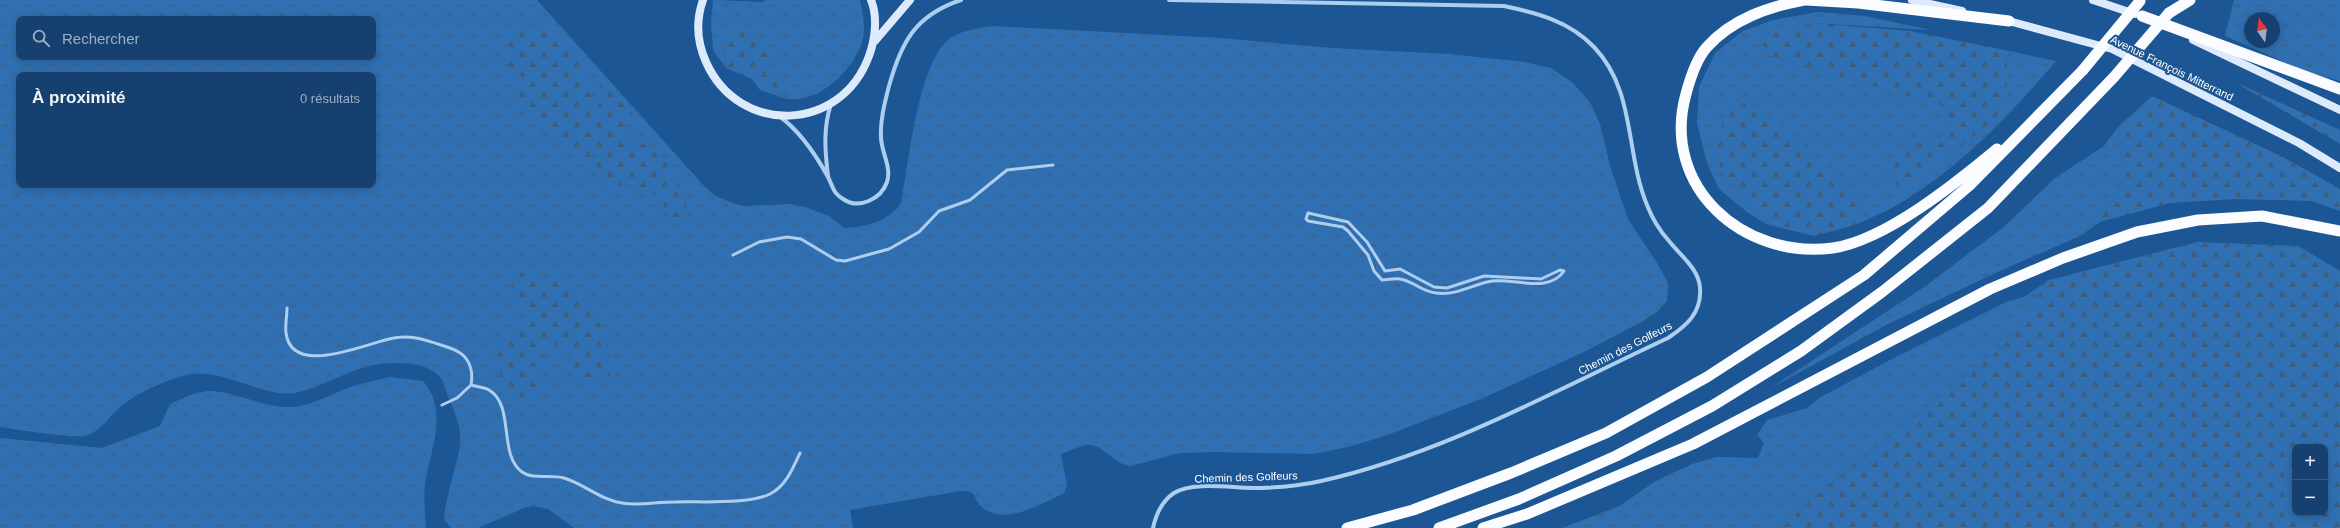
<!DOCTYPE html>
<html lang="fr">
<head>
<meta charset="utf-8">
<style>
	:root { --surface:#15406f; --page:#1e4774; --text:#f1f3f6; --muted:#9dafc3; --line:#345982 }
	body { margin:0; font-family:Arial,sans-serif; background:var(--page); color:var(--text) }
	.controls { position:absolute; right:12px; bottom:12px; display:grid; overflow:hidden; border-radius:8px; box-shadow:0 2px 10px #0003 }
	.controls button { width:36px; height:36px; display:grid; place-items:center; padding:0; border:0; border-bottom:1px solid var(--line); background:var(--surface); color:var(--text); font:20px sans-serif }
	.compass { position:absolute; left:2244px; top:12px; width:36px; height:36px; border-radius:50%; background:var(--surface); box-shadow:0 2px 10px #0003; rotate:346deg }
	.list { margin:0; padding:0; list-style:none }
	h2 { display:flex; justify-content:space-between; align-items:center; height:52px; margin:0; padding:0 16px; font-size:17px }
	h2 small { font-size:13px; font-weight:400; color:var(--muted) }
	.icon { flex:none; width:22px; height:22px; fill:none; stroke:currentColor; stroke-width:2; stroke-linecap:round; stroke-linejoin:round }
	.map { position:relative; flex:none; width:2340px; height:528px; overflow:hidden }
	.search { position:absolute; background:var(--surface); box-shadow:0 2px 10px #0003; left:16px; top:16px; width:360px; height:44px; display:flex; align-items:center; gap:10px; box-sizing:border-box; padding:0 14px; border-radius:8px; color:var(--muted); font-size:15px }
	.panel { position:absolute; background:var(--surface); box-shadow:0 2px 10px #0003; left:16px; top:72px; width:360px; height:116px; border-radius:8px }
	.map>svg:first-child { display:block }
	.grass { fill:url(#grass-tufts); fill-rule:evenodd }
	.forest { fill:url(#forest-firs); fill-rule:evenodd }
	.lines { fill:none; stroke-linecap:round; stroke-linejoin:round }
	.service { stroke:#aeceef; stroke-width:3 }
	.minor { stroke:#aeceef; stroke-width:4 }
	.secondary { stroke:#dceafb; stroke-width:8 }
	.trunk { stroke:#fafcff; stroke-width:11 }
	.trunk-bridge { stroke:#fafcff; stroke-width:11 }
	.labels { text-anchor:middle; stroke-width:4; stroke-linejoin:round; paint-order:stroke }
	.street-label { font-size:11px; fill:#fff; stroke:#1c5694 }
</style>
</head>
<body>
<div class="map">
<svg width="2340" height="528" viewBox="0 0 2340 528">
	<defs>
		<pattern id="grass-tufts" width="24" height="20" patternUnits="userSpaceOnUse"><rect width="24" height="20" fill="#3070b2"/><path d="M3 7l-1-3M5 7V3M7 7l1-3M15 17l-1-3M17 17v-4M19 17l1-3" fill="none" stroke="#3f5c7a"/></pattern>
		<pattern id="forest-firs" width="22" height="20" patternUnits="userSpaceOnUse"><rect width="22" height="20" fill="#3070b2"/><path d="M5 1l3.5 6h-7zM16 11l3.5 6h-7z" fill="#3f5c7a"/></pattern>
	</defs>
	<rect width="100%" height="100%" fill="#1c5694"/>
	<path class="grass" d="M 0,0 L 537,0 L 704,186 L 716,196 L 732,203 L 744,206 L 790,204 L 805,207 L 829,216 L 844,228 C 866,227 888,222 901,203 C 909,164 918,58 952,37 C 963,30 978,29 990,26 L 1220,38 L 1332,48 L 1449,54 L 1525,62 L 1551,68 L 1573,83 L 1591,104 L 1600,124 L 1611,169 L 1628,219 L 1657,263 L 1668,283 L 1667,301 L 1657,312 L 1643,321 L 1582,353 L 1483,398 L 1385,436 L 1348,447 L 1313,454 L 1215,452 L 1180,453 L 1131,466 C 1114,464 1105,447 1091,445 C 1082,444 1070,451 1061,454 L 1067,485 L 1064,493 C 1041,504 1002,528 980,505 C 971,495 978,491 960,491 L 850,510 L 853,528 L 574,528 L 548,509 L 533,506 L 524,508 L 478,528 L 451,528 L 444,519 C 446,496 454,474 459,452 C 463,434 457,417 450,401 C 446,394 445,382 439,376 C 424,360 393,362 374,365 C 346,370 322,388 295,393 C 266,398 225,370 192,374 C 171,377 132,395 117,410 C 108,419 101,429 89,435 C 77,440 16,429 0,427 ZM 19,19 L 373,19 L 373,57 L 19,57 ZM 19,75 L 373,75 L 373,185 L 19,185 Z
		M 713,0 L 763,2 L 766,0 L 860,0 C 863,13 866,29 862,42 C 852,74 810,112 775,95 L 788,90 L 769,76 L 766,68 L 723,48 L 726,68 L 713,50 L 711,22 Z
		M 2234,0 L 2340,0 L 2340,81 L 2307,72 L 2225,36 ZM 2250,18 L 2274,18 L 2274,42 L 2250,42 Z
		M 1818,12 L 1865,16 L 1930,30 L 1813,23 L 1770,56 L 1943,106 L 1950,119 L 1942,138 L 1905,146 L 1901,192 L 2007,61 L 1995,48 L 2056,61 C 2010,115 1961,167 1899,204 C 1885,212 1869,218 1855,225 L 1860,201 L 1840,177 L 1812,154 L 1720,171 L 1766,224 L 1747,212 L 1719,189 L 1707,163 L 1697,123 L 1699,87 L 1715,53 L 1743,31 L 1773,20 Z
		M 2118,127 L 2126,178 L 2100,222 L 2080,236 L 1993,274 L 1888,324 L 1769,389 L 1924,287 L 2004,227 L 2055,178 L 2104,146 Z
		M 2050,279 L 2024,322 L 2004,346 L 1776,528 L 1562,528 L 1620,506 L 1654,482 L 1692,464 L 1717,457 L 1758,458 L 1764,443 L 1757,435 L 1767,420 L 1807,408 L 1821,397 L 1892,359 L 2004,303 L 2026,296 Z
		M 390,377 L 423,381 C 448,409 432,446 426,478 C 423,495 425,512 426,528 L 0,528 L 0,438 L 102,448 L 160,426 L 170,404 C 182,399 195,392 208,391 C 232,390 263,408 291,407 C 314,406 333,392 354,386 C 366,382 378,380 390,377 Z"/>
	<path class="forest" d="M 1813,23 L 1910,31 L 1995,48 L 2007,61 L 2007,95 L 1995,120 L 1901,192 L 1888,171 L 1905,146 L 1942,138 L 1950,119 L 1943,106 L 1770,56 L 1758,37 Z
		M 519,26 C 559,34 560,33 587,63 L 581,77 C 589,85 594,96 593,106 L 597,107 L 600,102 L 598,95 L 600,82 C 611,85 628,103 633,113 L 625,123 L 625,128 L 633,138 L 657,151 L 675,171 L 669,167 L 675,179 L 675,187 L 680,192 L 688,209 L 683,216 L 674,220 C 665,214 664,203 658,194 C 650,195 643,193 638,186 L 632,184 L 604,189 L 594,165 L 598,154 L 594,152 L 590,158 L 585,159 L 573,150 L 560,146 L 549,134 L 539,133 L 542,119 C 529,122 515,114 517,99 C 518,91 522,85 523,77 L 513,70 L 508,63 L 510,44 Z
		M 733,32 L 745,32 L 763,39 L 773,63 L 766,68 L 769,76 L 785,77 L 788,90 L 775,95 L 760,90 L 752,79 L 726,68 L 723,47 Z
		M 2235,82 L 2340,130 L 2340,144 Z
		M 2152,96 L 2283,157 L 2340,189 L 2340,211 L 2312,201 L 2236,199 L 2170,203 L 2100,222 L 2126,178 L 2118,127 Z
		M 1733,98 L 1774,119 L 1840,177 L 1860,201 L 1855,225 L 1814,236 L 1766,224 L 1720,171 L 1717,137 Z
		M 2197,242 L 2298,246 L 2340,271 L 2340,528 L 1776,528 L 2004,346 L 2049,280 ZM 2295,447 L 2325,447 L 2325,513 L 2295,513 Z
		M 522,273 L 533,280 C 540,280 547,277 554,278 C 565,278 572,287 578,294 C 603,321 610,341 610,378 L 597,384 L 580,374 L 570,364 L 571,355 L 544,337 L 543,364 L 526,367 L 536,382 L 533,395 L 515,401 L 500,393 C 503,377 501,380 498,366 C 493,347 517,333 527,321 L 512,290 L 512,275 Z"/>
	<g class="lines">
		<path class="service" d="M 1308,213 L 1348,222 L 1367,242 L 1385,271 L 1400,269 L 1434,287 L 1447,288 L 1484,276 L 1541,279 L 1560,270 L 1564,271 C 1548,294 1515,278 1492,281 C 1473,284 1457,296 1436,293 C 1423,292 1413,281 1400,279 C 1395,278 1388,280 1382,280 L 1374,271 L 1368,255 L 1348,231 L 1343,227 L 1308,221 L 1306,219 Z
			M 733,255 L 759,242 L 787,237 L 801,239 L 836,260 L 845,261 L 889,249 L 919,232 L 939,211 L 970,200 L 1007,170 L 1053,165
			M 287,308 C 287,316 285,325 286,333 C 292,379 368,342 394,338 C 413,334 431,342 450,348 C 468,354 474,368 471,385 L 457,398 L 442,405
			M 471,385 C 477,387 484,387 489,390 C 515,405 498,455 522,472 C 533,480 551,474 564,478 C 584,484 601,500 622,503 C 639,506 656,502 674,502 C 699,501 748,505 770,494 C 786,486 793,468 800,453"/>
		<path class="minor" d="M 779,116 C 800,131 816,155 828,177 C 833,187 833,193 843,199 C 859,210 881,199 887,182 C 892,167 881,152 881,137 C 880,120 885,102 889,86 C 901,43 915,15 961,0
			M 828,176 C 825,151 823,128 831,104
			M 1153,528 C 1156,514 1162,501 1174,493 C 1193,481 1231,488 1252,488 C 1275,488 1299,486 1321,481 C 1445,453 1554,391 1668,338 C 1686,326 1702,313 1700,288 C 1699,269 1680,255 1669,241 C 1660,231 1652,218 1647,205 C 1625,152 1636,91 1594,47 C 1569,21 1537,13 1504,6 L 1169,0"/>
		<path class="secondary" d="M 703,0 C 696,20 697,42 706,62 C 739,136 841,133 869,56 C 875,40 878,17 871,0
			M 1912,0 L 1962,11
			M 2093,0 L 2135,14
			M 2005,20 L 2112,49 L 2299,143 L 2340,168
			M 2193,40 L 2340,110
			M 875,41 L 910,0"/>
		<path class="trunk" d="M 1804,0 C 1768,7 1732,19 1707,47 C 1696,59 1690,79 1686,94 C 1660,187 1744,260 1833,248 C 1886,240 1956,183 1997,149
			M 1806,0 L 1858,3 L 2009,21
			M 2169,13 L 2190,0
			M 2142,16 L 2340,89
			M 1347,528 L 1413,510 L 1511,473 L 1606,433 L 1707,377 L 1864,275 L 1971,184 L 2083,70
			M 1439,528 L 1519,499 L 1616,456 L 1712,406 L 1801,351 L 1882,292 L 1988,208 L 2114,77
			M 1483,528 L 1527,514 L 1693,444 L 1990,289 L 2063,258 L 2137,232 L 2198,220 L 2262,216 L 2340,231"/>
		<path class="trunk-bridge" d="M 2083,70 L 2140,1
			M 2114,77 L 2169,13"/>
	</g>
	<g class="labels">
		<g class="street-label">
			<text transform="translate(2172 68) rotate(26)" y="4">Avenue François Mitterrand</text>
			<text transform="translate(1625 348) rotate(-27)" y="4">Chemin des Golfeurs</text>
			<text transform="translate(1246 477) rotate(-2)" y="4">Chemin des Golfeurs</text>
		</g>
	</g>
</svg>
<div class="controls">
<button>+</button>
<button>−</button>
</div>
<svg class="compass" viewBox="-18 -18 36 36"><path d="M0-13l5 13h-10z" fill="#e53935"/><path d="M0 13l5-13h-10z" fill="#9dafc3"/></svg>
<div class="search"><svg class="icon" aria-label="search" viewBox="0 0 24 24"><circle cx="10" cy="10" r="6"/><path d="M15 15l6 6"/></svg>Rechercher</div>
<section class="panel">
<h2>À proximité<small>0 résultats</small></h2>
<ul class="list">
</ul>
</section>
</div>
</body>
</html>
